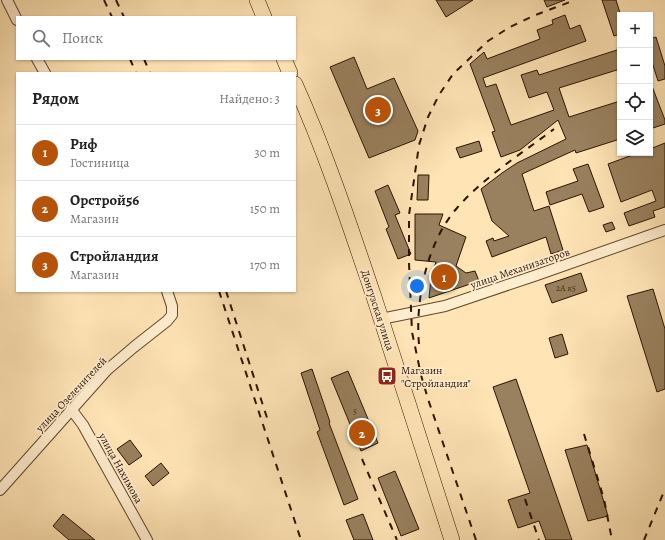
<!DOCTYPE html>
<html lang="ru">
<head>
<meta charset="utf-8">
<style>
	:root { --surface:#fff; --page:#f2f2f2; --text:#222; --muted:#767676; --line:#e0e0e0; --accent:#b45309 }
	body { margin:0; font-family:Alegreya,serif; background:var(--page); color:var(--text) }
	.controls { position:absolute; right:12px; top:12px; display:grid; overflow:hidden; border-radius:0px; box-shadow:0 1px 3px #0004 }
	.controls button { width:36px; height:36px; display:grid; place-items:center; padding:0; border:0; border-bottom:1px solid var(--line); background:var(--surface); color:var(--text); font:20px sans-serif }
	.you { position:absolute; left:417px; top:286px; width:14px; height:14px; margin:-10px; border:3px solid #fff; border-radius:50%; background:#1a73e8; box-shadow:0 0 0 6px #1a73e833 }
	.badge { display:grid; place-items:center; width:26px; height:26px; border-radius:50%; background:var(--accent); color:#fff; font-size:13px; font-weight:700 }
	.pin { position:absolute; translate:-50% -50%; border:2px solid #fff; box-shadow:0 1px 4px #0006 }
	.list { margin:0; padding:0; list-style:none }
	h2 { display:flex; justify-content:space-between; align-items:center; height:52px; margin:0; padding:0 16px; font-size:17px }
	h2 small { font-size:13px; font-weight:400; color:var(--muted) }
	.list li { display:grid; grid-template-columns:26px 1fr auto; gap:12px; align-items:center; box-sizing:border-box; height:56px; padding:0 16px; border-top:1px solid var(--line) }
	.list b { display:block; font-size:15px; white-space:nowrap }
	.list p { margin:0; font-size:13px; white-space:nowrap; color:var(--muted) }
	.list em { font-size:13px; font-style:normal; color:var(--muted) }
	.icon { flex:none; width:22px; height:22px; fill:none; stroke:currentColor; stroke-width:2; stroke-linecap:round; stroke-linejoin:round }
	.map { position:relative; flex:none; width:665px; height:540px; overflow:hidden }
	.search { position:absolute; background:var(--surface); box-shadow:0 1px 3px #0004; left:16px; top:16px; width:280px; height:44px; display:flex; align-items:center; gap:10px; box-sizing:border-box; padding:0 14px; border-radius:0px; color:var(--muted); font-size:15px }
	.panel { position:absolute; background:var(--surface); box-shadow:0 1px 3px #0004; left:16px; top:72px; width:280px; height:220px; border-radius:0px }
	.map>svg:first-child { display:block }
	.building { fill:#99805e; stroke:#2a1400 }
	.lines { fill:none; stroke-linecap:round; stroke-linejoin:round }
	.minor-casing { stroke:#5f482d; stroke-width:12 }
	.highway-casing { stroke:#2a1400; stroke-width:16 }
	.minor { stroke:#ffedcf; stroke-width:10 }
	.highway { stroke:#ffe4b5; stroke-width:15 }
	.rail { stroke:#2a1400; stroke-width:2; stroke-dasharray:7 7; stroke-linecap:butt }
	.labels { text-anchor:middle; stroke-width:3.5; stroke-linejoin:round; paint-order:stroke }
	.number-label { font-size:9px; fill:#462f18 }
	.street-label { font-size:11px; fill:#2a1400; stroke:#ffedcf }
	.poi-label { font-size:11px; fill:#2a1400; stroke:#ffedcf; text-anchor:start }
</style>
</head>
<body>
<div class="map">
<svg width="665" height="540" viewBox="0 0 665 540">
	<rect width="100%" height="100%" fill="#ffe4b5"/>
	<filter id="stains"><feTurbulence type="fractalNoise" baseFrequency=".005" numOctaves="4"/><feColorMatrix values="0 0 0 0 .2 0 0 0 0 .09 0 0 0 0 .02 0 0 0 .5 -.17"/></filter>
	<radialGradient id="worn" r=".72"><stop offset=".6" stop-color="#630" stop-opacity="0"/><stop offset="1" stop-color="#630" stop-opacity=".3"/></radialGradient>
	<path class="building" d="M 436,0 L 473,0 L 446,17 Z
		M 544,0 L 565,0 L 547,7 Z
		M 602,0 L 616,0 L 620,13 L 620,34 L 614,36 Z
		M 565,15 L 570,29 L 580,25 L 586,41 L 483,78 L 486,87 L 496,84 L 511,125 L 554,110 L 547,92 L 529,98 L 521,75 L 537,70 L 539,75 L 620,49 L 620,69 L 559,88 L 569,117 L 620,101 L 620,139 L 576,153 L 575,150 L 522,174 L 534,211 L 549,206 L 563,250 L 551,254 L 546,237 L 492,257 L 486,241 L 493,238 L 494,241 L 509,236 L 492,221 L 481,189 L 502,173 L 517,163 L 566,139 L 558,120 L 520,150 L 501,157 L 492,132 L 495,131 L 470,64 L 484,52 L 487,59 L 540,39 L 537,30 L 553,24 L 552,20 Z
		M 656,37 L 665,66 L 665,79 L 658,81 L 650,56 L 650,39 Z
		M 354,57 L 367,89 L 394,78 L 418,131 L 415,140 L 369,158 L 330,67 Z
		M 650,81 L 665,120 L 665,124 L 650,129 Z
		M 479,141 L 482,151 L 460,158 L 456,148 Z
		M 665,143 L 665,207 L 653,211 L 655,217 L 629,226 L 624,213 L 656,201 L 652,190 L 621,202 L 608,164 L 638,153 L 650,153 L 650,149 Z
		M 588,164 L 604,207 L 589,212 L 582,194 L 550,205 L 546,192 L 578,181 L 573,169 Z
		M 418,175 L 429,175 L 428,200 L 417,200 Z
		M 388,185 L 400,213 L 395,215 L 411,254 L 398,259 L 386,229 L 389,227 L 375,191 Z
		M 415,214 L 443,214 L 439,225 L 466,237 L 456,266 L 466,273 L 475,271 L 479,281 L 429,298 L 431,277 L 436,262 L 415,260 Z
		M 612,222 L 615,229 L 606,232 L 603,225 Z
		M 581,273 L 587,291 L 552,303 L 545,285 Z
		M 653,289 L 665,329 L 665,389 L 657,392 L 627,296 Z
		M 562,334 L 568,354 L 555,358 L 549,338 Z
		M 312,369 L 330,422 L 329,423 L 358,499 L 344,505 L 317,432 L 320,430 L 301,373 Z
		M 348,371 L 378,443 L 361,451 L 331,378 Z
		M 516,379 L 572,540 L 546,540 L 539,521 L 518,528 L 508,500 L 530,493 L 493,387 Z
		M 130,440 L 142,456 L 129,465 L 117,449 Z
		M 587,445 L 608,516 L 588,521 L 565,450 Z
		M 161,463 L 169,473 L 153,486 L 145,476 Z
		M 395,471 L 419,529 L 401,536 L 378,478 Z
		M 63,514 L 95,540 L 69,540 L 53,526 Z
		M 363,514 L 373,540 L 354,540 L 346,520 Z"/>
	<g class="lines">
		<g class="minor-casing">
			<path id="minor" d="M 7,0 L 17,20
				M 37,59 L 45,73
				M 381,319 L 445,306 L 534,276 L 665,230
				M 71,409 L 83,425 L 147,540
				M 0,490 L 107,370 L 134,347 L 167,321 L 172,315 L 172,306 L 167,291"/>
		</g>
		<g class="highway-casing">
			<path id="highway" d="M 257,0 L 264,17
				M 284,59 L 290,73
				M 295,84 C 326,153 350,226 374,297 C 400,378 426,459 452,540"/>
		</g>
		<use href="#minor" class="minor"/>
		<use href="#highway" class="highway"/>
		<path class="rail" d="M 104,0 L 112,17
			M 116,0 L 124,17
			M 130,59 L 136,73
			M 144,59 L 150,73
			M 219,291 L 301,540
			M 226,291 L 269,424
			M 419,344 C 415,300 427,242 457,208 C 484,177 521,154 554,129
			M 584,434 L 604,499 L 612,540
			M 362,459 L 397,540
			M 525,499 L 539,540
			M 476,540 L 428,399 L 421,375 L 412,332 L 409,263 L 409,215 L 419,145 L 428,117 L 439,95 L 453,74 L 488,41 L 510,27 L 533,16 L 575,0
			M 644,540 L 665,489"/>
	</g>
	<defs>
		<g id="bus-square" transform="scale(1)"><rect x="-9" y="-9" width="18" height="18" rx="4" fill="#8f2418" stroke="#ffedcf"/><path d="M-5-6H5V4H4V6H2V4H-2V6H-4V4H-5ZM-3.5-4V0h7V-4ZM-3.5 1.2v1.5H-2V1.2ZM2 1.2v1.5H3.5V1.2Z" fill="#fff"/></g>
	</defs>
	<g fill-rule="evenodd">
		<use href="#bus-square" x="387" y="376"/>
	</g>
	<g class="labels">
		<g class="number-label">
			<text x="566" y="291">2А к5</text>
			<text x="355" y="414">5</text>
		</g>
		<g class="street-label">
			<text transform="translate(520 268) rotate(-19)" y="4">улица Механизаторов</text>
			<text transform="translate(378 310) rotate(72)" y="4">Донгузская улица</text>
			<text transform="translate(71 394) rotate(-47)" y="4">улица Озеленителей</text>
			<text transform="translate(121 468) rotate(61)" y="4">улица Нахимова</text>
		</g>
		<g class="poi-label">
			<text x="401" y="374">Магазин<tspan x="401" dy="13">"Стройландия"</tspan></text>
		</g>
	</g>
	<rect width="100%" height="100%" filter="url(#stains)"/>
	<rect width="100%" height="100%" fill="url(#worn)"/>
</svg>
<div class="controls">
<button>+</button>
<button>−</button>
<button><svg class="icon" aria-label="locate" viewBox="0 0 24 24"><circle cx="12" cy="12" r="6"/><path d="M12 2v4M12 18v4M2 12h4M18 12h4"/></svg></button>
<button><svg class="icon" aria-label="layers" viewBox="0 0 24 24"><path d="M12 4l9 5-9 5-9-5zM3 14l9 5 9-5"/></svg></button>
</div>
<div class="you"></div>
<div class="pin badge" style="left:444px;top:277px">1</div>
<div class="pin badge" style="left:362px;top:433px">2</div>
<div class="pin badge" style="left:378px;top:110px">3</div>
<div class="search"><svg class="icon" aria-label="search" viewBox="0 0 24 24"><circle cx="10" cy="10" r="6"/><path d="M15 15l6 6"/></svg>Поиск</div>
<section class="panel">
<h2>Рядом<small>Найдено: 3</small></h2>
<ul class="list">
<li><span class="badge">1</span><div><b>Риф</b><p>Гостиница</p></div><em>30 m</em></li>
<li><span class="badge">2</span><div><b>Орстрой56</b><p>Магазин</p></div><em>150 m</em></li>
<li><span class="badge">3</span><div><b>Стройландия</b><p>Магазин</p></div><em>170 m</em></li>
</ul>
</section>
</div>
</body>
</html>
